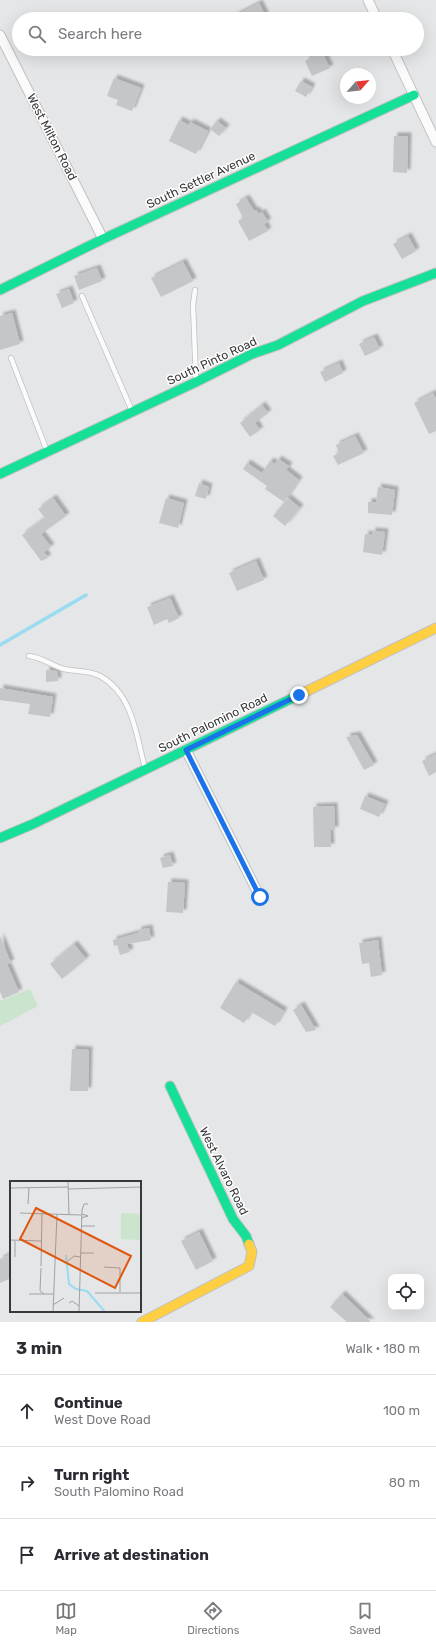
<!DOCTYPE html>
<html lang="en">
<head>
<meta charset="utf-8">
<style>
	:root { --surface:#fff; --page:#f2f2f3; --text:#2b2b33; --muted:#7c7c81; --line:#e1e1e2; --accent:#757678 }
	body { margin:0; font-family:Rubik,sans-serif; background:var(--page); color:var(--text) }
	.controls { position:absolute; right:12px; bottom:12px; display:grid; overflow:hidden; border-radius:8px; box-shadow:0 4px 16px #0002 }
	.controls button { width:36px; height:36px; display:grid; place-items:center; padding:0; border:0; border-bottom:1px solid var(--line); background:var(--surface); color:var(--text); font:20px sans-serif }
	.compass { position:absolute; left:340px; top:68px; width:36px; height:36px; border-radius:50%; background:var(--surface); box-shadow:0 4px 16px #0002; rotate:63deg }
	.stop { position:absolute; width:12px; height:12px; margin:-9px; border:3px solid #1a73e8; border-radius:50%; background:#fff }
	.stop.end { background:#1a73e8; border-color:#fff; box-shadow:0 1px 4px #0008 }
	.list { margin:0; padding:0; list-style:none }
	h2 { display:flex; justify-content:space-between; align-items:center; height:52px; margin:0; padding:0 16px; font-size:17px }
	h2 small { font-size:13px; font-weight:400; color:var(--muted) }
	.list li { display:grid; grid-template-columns:26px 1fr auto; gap:12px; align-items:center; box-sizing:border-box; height:72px; padding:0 16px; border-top:1px solid var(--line) }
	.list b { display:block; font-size:15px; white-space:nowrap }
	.list p { margin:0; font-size:13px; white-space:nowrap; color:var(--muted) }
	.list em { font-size:13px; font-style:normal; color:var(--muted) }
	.icon { flex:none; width:22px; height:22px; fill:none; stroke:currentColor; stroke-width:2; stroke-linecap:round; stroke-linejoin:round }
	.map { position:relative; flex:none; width:436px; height:1322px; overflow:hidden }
	.search { position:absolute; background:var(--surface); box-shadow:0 4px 16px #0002; left:12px; right:12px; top:12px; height:44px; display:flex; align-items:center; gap:10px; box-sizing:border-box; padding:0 14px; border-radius:22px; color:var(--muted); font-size:15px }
	.sheet { height:268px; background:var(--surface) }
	nav { display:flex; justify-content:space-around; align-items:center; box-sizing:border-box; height:56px; border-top:1px solid var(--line); background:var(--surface); font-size:11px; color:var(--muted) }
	nav a { display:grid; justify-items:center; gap:2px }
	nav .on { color:var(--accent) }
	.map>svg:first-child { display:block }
	.green { fill:#cae4cd }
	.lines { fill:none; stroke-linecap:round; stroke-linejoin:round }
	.stream { stroke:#99dbf0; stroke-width:3.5 }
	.building { fill:#c5c6c7; filter:url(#shadow) }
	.lane-casing { stroke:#c0c1c3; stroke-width:6 }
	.street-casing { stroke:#c0c1c3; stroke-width:11 }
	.fast-casing { stroke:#c0c1c3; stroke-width:11 }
	.slow-casing { stroke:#c0c1c3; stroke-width:11 }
	.lane { stroke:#fbfbfc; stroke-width:4.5 }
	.street { stroke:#fbfbfc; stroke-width:9 }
	.fast { stroke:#16e098; stroke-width:9 }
	.slow { stroke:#ffcf43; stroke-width:9 }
	.route { stroke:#1a73e8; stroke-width:5 }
	.labels { text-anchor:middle; stroke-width:3; stroke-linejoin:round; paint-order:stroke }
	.street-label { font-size:12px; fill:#39393b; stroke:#fff }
	.inset-river { fill:none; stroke:#99dbf0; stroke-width:2 }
	.inset-road { fill:none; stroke:#a0a1a3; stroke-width:1 }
	.view { fill:#df570e; fill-opacity:0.15; stroke:#df570e; stroke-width:2 }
	.inset-edge { fill:none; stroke:#39393b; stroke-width:2 }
</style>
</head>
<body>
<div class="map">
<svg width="436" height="1322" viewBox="0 0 436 1322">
	<defs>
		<filter id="shadow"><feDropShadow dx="3.5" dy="-3.5" stdDeviation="1" flood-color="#0004"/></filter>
	</defs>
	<rect width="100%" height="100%" fill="#e4e6e8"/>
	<path class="green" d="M 30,989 L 38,1006 L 0,1026 L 0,1001 Z"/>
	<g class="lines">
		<path class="stream" d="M 0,645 L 86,595"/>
	</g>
	<path class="building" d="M 259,3 L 267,19 L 229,19 Z
		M 322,52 L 330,68 L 312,76 L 305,61 Z
		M 114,78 L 141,88 L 132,111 L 116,105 L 118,100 L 107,96 Z
		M 301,81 L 312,87 L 306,97 L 295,91 Z
		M 179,120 L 189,125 L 190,122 L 208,131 L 196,154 L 169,141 Z
		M 217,121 L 226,128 L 219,136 L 210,129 Z
		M 394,136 L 408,136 L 407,173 L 393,172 Z
		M 246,198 L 254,211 L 256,210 L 259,214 L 262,212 L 268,222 L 264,224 L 268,231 L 249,241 L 238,221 L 243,218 L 236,204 Z
		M 408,236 L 416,251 L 402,259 L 393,244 Z
		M 183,262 L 193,281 L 161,297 L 151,278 Z
		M 97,268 L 102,281 L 79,290 L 74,276 Z
		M 69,289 L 74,303 L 62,308 L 56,294 Z
		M 12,313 L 20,344 L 0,350 L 0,316 Z
		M 374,337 L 380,349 L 365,356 L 359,344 Z
		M 339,363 L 343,373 L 325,382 L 320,372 Z
		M 433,393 L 436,399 L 436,431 L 429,434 L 414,403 Z
		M 262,405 L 268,413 L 255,423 L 260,430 L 250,437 L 240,423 Z
		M 355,436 L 364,453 L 338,465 L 333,456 L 339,453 L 336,445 Z
		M 278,459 L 289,466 L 286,470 L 299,480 L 284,502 L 265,489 L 267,486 L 243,469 L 247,463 L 262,473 L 270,461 L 275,464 Z
		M 199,483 L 209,487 L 206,499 L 195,496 Z
		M 378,487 L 395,490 L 392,515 L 368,513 L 368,502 L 376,502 Z
		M 53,498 L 66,516 L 41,534 L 51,547 L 44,552 L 48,558 L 41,561 L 22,535 L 45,518 L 38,509 Z
		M 166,498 L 184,503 L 178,528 L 159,523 Z
		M 288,498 L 300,508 L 285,526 L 273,516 Z
		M 372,531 L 385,532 L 382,555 L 363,552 L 365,534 L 372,535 Z
		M 256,561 L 264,580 L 237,591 L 229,573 Z
		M 170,598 L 179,618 L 169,623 L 167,619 L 154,625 L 147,607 Z
		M 46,670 L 57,671 L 58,681 L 46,682 Z
		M 0,688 L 53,697 L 50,717 L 28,714 L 30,704 L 0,700 Z
		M 357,735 L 374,765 L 364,770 L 346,737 Z
		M 436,754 L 436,772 L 429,776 L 422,761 Z
		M 365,796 L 385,804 L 379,817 L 360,809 Z
		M 334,806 L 335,830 L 330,830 L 331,847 L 314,847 L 313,807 Z
		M 170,855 L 173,866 L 163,868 L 160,858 Z
		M 168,882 L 185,883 L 183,913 L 166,912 Z
		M 149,928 L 151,940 L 127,944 L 130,952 L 120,955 L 117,945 L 114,946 L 113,940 L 138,933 L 138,930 Z
		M 0,936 L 11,963 L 7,964 L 19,992 L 3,999 L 0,992 Z
		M 378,940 L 382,975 L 371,977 L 369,963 L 362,964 L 359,943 Z
		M 74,944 L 86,959 L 62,979 L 50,964 Z
		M 236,982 L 284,1011 L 275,1026 L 251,1012 L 244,1023 L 220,1008 Z
		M 301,1005 L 316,1030 L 306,1032 L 293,1010 Z
		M 72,1049 L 89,1050 L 88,1091 L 70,1091 Z
		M 199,1232 L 213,1261 L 196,1270 L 181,1241 Z
		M 11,1254 L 11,1278 L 0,1283 L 0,1259 Z
		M 342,1294 L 371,1322 L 347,1322 L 330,1307 Z"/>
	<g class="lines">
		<g class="lane-casing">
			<path id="lane" d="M 195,290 L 193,305 L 196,380
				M 82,296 L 132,411
				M 11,358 L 47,451
				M 29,656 C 42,657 52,666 64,669 C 76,672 89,670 100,676 C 133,694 136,735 145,768"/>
		</g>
		<g class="street-casing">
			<path id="street" d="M 368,0 L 377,19
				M 0,35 L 103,239
				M 392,49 L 436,142
				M 186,750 L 260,897"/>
		</g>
		<g class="fast-casing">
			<path id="fast" d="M 0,290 L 103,239 L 414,95
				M 0,474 L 196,382 L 252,354 L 278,345 L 363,301 L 436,273
				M 0,838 L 33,824 L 305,692
				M 170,1086 L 233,1219 L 246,1236 L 249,1244"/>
		</g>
		<g class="slow-casing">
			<path id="slow" d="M 305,692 L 436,628
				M 142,1322 L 249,1266 L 252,1252 L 249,1244"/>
		</g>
		<use href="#lane" class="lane"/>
		<use href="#street" class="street"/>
		<use href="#fast" class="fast"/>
		<use href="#slow" class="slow"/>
	</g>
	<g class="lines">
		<path class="route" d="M 260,897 L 186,750 L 299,695"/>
	</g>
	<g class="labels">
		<g class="street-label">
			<text transform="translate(52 137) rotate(63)" y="4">West Milton Road</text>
			<text transform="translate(201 180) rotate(-25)" y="4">South Settler Avenue</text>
			<text transform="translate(212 361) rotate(-25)" y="4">South Pinto Road</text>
			<text transform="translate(213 723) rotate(-26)" y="4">South Palomino Road</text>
			<text transform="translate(224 1171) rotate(64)" y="4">West Alvaro Road</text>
		</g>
	</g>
	<g transform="translate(10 1181)">
		<rect width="131" height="131" fill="#e4e6e8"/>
		<path d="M 111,32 L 131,33 L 131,59 L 111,58 Z" fill="#cae4cd"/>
		<path class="inset-river" d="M 56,74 L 59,103 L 66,108 L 77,110 L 95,131"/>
		<path class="inset-road" d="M 58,0 L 59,33M 0,7 L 58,6M 58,8 L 131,6M 18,23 L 19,7M 10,32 L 71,34M 71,37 L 78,35 L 72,33M 71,45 L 85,45M 0,59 L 31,60M 71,72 L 84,72M 5,76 L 5,60M 58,80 L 64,75 L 71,76M 31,85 L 32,32M 94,86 L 110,87 L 110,111M 31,87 L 30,110 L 34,113M 85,112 L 131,112M 19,113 L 43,113M 59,122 L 62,120 L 69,125M 43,124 L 54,117M 43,131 L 47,33M 69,131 L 72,29 L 74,23 L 78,23"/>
		<path class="view" d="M 26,27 L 121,75 L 105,107 L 10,58 Z"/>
		<rect width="131" height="131" class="inset-edge"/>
	</g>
</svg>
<div class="controls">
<button><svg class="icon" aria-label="locate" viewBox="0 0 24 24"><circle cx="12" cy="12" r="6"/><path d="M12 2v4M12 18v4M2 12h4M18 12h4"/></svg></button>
</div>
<svg class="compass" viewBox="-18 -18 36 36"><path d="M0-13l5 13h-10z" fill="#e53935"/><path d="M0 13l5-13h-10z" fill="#7c7c81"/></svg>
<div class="stop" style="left:260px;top:897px"></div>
<div class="stop end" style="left:299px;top:695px"></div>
<div class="search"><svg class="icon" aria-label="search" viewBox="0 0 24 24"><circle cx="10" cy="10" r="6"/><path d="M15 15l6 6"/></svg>Search here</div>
</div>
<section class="sheet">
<h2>3 min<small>Walk · 180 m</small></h2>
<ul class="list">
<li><svg class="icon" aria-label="ahead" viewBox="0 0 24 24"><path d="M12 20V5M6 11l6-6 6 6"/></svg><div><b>Continue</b><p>West Dove Road</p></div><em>100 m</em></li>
<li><svg class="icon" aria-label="right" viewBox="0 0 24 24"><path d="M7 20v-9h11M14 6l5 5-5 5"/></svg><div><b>Turn right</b><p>South Palomino Road</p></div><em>80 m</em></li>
<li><svg class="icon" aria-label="arrive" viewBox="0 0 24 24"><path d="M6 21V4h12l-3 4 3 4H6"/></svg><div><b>Arrive at destination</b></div></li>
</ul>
</section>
<nav>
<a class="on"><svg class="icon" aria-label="map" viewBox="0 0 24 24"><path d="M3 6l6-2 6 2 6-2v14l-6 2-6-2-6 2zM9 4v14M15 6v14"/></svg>Map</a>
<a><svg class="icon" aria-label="directions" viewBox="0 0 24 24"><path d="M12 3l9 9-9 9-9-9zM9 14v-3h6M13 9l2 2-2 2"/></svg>Directions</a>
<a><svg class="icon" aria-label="saved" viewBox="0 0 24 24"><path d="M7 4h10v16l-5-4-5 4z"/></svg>Saved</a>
</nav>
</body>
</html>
